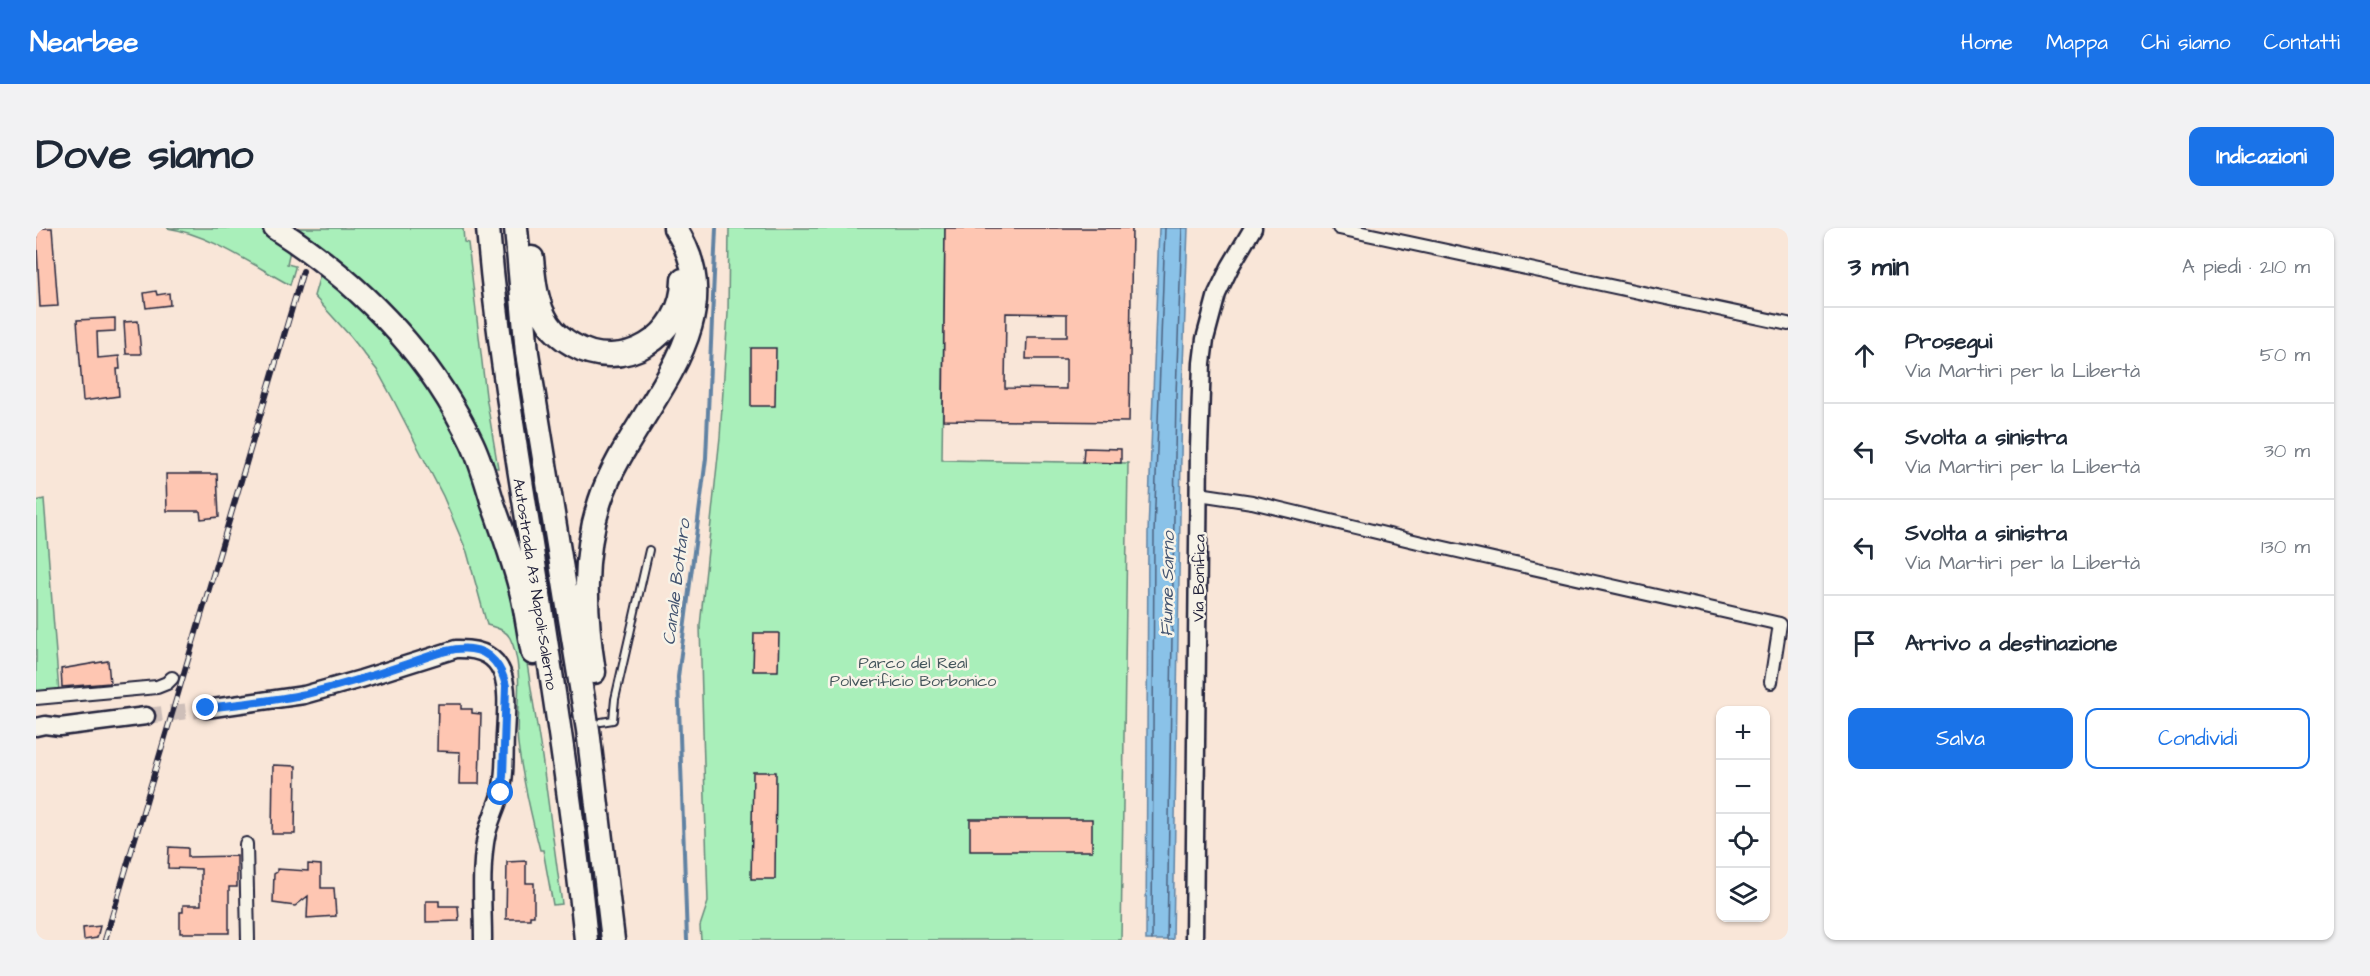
<!DOCTYPE html>
<html lang="it">
<head>
<meta charset="utf-8">
<style>
	:root { --surface:#fff; --page:#f2f2f3; --text:#1f2937; --muted:#747a83; --line:#e0e1e3; --accent:#1a73e8 }
	body { margin:0; font-family:"Architects Daughter",sans-serif; background:var(--page); color:var(--text) }
	.controls { position:absolute; right:18px; bottom:18px; display:grid; overflow:hidden; border-radius:12px; box-shadow:0 2px 4px #0004 }
	.controls button { width:54px; height:54px; display:grid; place-items:center; padding:0; border:0; border-bottom:2px solid var(--line); background:var(--surface); color:var(--text); font:30px sans-serif }
	.stop { position:absolute; width:18px; height:18px; margin:-14px; border:4px solid #1a73e8; border-radius:50%; background:#fff }
	.stop.end { background:#1a73e8; border-color:#fff; box-shadow:0 2px 6px #0008 }
	.list { margin:0; padding:0; list-style:none }
	h2 { display:flex; justify-content:space-between; align-items:center; height:78px; margin:0; padding:0 24px; font-size:26px }
	h2 small { font-size:20px; font-weight:400; color:var(--muted) }
	.list li { display:grid; grid-template-columns:39px 1fr auto; gap:18px; align-items:center; box-sizing:border-box; height:96px; padding:0 24px; border-top:2px solid var(--line) }
	.list b { display:block; font-size:22px; white-space:nowrap }
	.list p { margin:0; font-size:20px; white-space:nowrap; color:var(--muted) }
	.list em { font-size:20px; font-style:normal; color:var(--muted) }
	.actions { display:flex; gap:12px; padding:18px 24px }
	.actions a { flex:1; padding:14px 0; border:2px solid var(--accent); border-radius:12px; text-align:center; font-size:21px; color:var(--accent) }
	.actions .main { background:var(--accent); color:#fff }
	.icon { flex:none; width:33px; height:33px; fill:none; stroke:currentColor; stroke-width:2; stroke-linecap:round; stroke-linejoin:round }
	.map { position:relative; flex:none; width:1752px; height:712px; overflow:hidden; border-radius:12px }
	header { display:flex; align-items:center; gap:36px; box-sizing:border-box; height:84px; padding:0 30px; background:var(--accent); color:#fff }
	header strong { font-size:28px }
	nav { display:flex; gap:33px; margin-inline-start:auto; font-size:21px }
	.intro { display:flex; align-items:center; justify-content:space-between; box-sizing:border-box; height:144px; padding:0 36px }
	h1 { margin:0; font-size:42px }
	.button { padding:15px 27px; border-radius:12px; background:var(--accent); color:#fff; font-size:21px; font-weight:700 }
	main { display:flex; gap:36px; padding:0 36px }
	aside { flex:1; background:var(--surface); border-radius:12px; box-shadow:0 2px 4px #0004 }
	.map>svg:first-child { display:block }
	.green { fill:#a9efba; stroke:#66887a; stroke-width:1.5 }
	.water { fill:#8ac2e8; stroke:#6082a3; stroke-width:1.5 }
	.lines { fill:none; stroke-linecap:round; stroke-linejoin:round }
	.shore { stroke:#4c6280; stroke-width:1.5 }
	.stream { stroke:#6082a3; stroke-width:4 }
	.building { fill:#fec6b2; stroke:#22223b; stroke-width:1.5; fill-rule:evenodd }
	.secondary-tunnel { stroke:#cebfb9; stroke-width:16; stroke-dasharray:16 8; stroke-linecap:butt }
	.lane-casing { stroke:#22223b; stroke-width:10 }
	.street-casing { stroke:#22223b; stroke-width:16 }
	.secondary-casing { stroke:#22223b; stroke-width:21 }
	.highway-casing { stroke:#22223b; stroke-width:27 }
	.lane { stroke:#f7f3e8; stroke-width:6 }
	.street { stroke:#f7f3e8; stroke-width:12 }
	.secondary { stroke:#f7f3e8; stroke-width:16 }
	.highway { stroke:#f7f3e8; stroke-width:22 }
	.rail-casing { stroke:#22223b; stroke-width:6 }
	.rail { stroke:#f7f3e8; stroke-width:4; stroke-dasharray:11; stroke-linecap:butt }
	.route { stroke:#1a73e8; stroke-width:8 }
	.labels { text-anchor:middle; stroke-width:5; stroke-linejoin:round; paint-order:stroke }
	.street-label { font-size:16px; fill:#22223b; stroke:#f7f3e8 }
	.park-label { font-size:16px; fill:#44555b; stroke:#f7f3e8 }
	.water-label { font-size:18px; font-style:italic; fill:#41526f; stroke:#f7f3e8 }
</style>
</head>
<body>
<header>
<strong>Nearbee</strong>
<nav><a>Home</a><a>Mappa</a><a>Chi siamo</a><a>Contatti</a></nav>
</header>
<div class="intro"><h1>Dove siamo</h1><a class="button">Indicazioni</a></div>
<main>
<div class="map">
<svg width="1752" height="712" viewBox="0 0 1752 712">
	<rect width="100%" height="100%" fill="#f9e6d8"/>
	<filter id="ink" filterUnits="userSpaceOnUse"><feTurbulence type="fractalNoise" baseFrequency=".0167" numOctaves="2"/><feDisplacementMap in="SourceGraphic" scale="12" xChannelSelector="R" yChannelSelector="G"/><feConvolveMatrix kernelMatrix="1 2 1 2 8 2 1 2 1" color-interpolation-filters="sRGB"/></filter>
	<g filter="url(#ink)">
		<path class="green" d="M 131,0 L 227,0 L 255,18 L 251,36 L 259,38 L 259,40 L 254,57 C 217,37 173,6 131,0 Z
			M 256,0 L 427,0 L 428,14 L 432,15 L 450,168 L 462,240 L 454,240 L 440,204 Z
			M 693,0 L 909,0 L 906,232 L 1092,235 L 1085,712 L 665,712 L 664,698 L 672,674 L 664,398 L 684,209 L 692,85 Z
			M 284,47 L 290,49 L 332,82 L 403,174 L 437,240 L 484,392 L 506,529 L 526,676 L 517,677 L 507,622 L 504,622 C 495,587 487,552 482,516 C 478,484 490,442 474,410 C 470,402 459,399 451,397 L 431,324 L 407,268 L 358,173 L 341,142 L 315,109 L 278,68 Z
			M 8,271 L 23,464 L 0,466 L 0,273 Z"/>
		<path class="water" d="M 1123,0 L 1152,0 L 1146,167 L 1137,712 L 1110,712 L 1112,305 Z"/>
		<g class="lines">
			<path class="shore" d="M 1116,712 L 1118,305 L 1129,0
				M 1131,712 L 1140,167 L 1146,0"/>
			<path class="stream" d="M 651,712 L 642,449 L 670,230 L 680,0"/>
		</g>
		<path class="building" d="M 0,0 L 16,0 L 22,78 L 4,79 Z
			M 909,0 L 1096,0 L 1093,194 L 907,192 ZM 970,85 L 1031,86 L 1031,109 L 991,109 L 990,131 L 1030,131 L 1030,161 L 969,160 Z
			M 120,63 L 121,67 L 133,65 L 134,77 L 110,80 L 108,65 Z
			M 79,90 L 79,103 L 61,104 L 62,130 L 83,128 L 84,141 L 81,141 L 83,168 L 47,173 L 41,92 Z
			M 102,93 L 105,126 L 90,126 L 88,94 Z
			M 715,120 L 740,120 L 739,178 L 715,178 Z
			M 1048,220 L 1085,221 L 1085,235 L 1047,234 Z
			M 130,246 L 181,246 L 183,289 L 165,291 L 164,283 L 131,283 Z
			M 718,405 L 743,405 L 742,443 L 717,443 Z
			M 72,433 L 74,455 L 26,459 L 25,441 Z
			M 402,476 L 425,476 L 425,481 L 436,481 L 436,485 L 445,486 L 443,556 L 423,556 L 424,524 L 401,523 Z
			M 237,537 L 260,538 L 259,606 L 236,606 Z
			M 717,544 L 740,544 L 739,651 L 715,651 Z
			M 934,591 L 1056,591 L 1056,623 L 934,623 Z
			M 133,619 L 152,620 L 152,629 L 201,628 L 201,659 L 193,659 L 193,705 L 144,705 L 144,684 L 147,684 L 147,677 L 165,677 L 165,641 L 132,640 Z
			M 490,633 L 490,655 L 498,655 L 498,688 L 494,688 L 494,691 L 470,691 L 471,634 Z
			M 272,636 L 285,637 L 285,660 L 298,660 L 300,688 L 271,690 L 272,668 L 259,678 L 237,675 L 238,646 L 241,644 L 241,641 L 272,643 Z
			M 390,673 L 403,673 L 403,678 L 422,678 L 423,693 L 390,694 Z
			M 64,698 L 61,710 L 48,712 L 47,700 Z"/>
		<g class="lines">
			<path class="secondary-tunnel" d="M 110,488 L 170,481"/>
			<g class="lane-casing">
				<path id="lane" d="M 565,494 L 577,492 L 579,471 L 613,322"/>
			</g>
			<g class="street-casing">
				<path id="street" d="M 1303,0 L 1752,96
					M 1163,266 L 1216,274 L 1382,314 L 1744,396 L 1735,454
					M 0,470 L 121,459 L 131,455 L 136,450
					M 210,616 L 212,712"/>
			</g>
			<g class="secondary-casing">
				<path id="secondary" d="M 170,481 L 268,467 L 325,451 L 420,421 C 478,419 471,465 469,507 C 468,527 470,548 464,567 C 459,584 451,598 449,615 C 444,647 447,680 447,712
					M 0,499 L 9,497 L 24,499 L 110,488
					M 1158,712 L 1163,220 L 1166,135 L 1169,111 L 1181,66 L 1194,39 L 1217,0"/>
			</g>
			<g class="highway-casing">
				<path id="highway" d="M 239,0 C 323,54 393,125 436,215 C 445,234 451,256 457,276 C 468,307 480,339 487,371 C 491,389 493,407 497,425
					M 452,0 C 461,111 480,219 497,329 C 517,456 537,584 550,712
					M 480,0 L 491,125 L 552,502 L 577,712
					M 496,30 C 498,52 500,77 513,96 C 519,105 528,112 537,117 C 586,146 647,109 647,52
					M 558,444 C 549,387 546,329 564,273 C 592,185 705,99 639,0"/>
			</g>
			<use href="#lane" class="lane"/>
			<use href="#street" class="street"/>
			<use href="#secondary" class="secondary"/>
			<use href="#highway" class="highway"/>
			<g class="rail-casing">
				<path id="rail" d="M 69,712 L 267,43"/>
			</g>
			<use href="#rail" class="rail"/>
		</g>
	</g>
	<g class="lines" filter="url(#ink)">
		<path class="route" d="M 170,480 C 203,476 238,473 270,466 C 303,458 336,448 368,437 C 388,431 413,418 435,421 C 455,423 466,440 470,458 L 467,548 L 465,565"/>
	</g>
	<g class="labels">
		<g class="street-label">
			<text transform="translate(1162 350) rotate(-89)" y="6">Via Bonifica</text>
			<text transform="translate(500 356) rotate(81)" y="6">Autostrada A3 Napoli-Salerno</text>
		</g>
		<g class="park-label">
			<text x="877" y="440">Parco del Real<tspan x="877" dy="18">Polverificio Borbonico</tspan></text>
		</g>
		<g class="water-label">
			<text transform="translate(640 354) rotate(-83)" y="6">Canale Bottaro</text>
			<text transform="translate(1131 356) rotate(-89)" y="6">Fiume Sarno</text>
		</g>
	</g>
</svg>
<div class="controls">
<button>+</button>
<button>−</button>
<button><svg class="icon" aria-label="locate" viewBox="0 0 24 24"><circle cx="12" cy="12" r="6"/><path d="M12 2v4M12 18v4M2 12h4M18 12h4"/></svg></button>
<button><svg class="icon" aria-label="layers" viewBox="0 0 24 24"><path d="M12 4l9 5-9 5-9-5zM3 14l9 5 9-5"/></svg></button>
</div>
<div class="stop" style="left:465px;top:565px"></div>
<div class="stop end" style="left:170px;top:480px"></div>
</div>
<aside>
<h2>3 min<small>A piedi · 210 m</small></h2>
<ul class="list">
<li><svg class="icon" aria-label="ahead" viewBox="0 0 24 24"><path d="M12 20V5M6 11l6-6 6 6"/></svg><div><b>Prosegui</b><p>Via Martiri per la Libertà</p></div><em>50 m</em></li>
<li><svg class="icon" aria-label="left" viewBox="0 0 24 24"><path d="M17 20v-9H6M10 6l-5 5 5 5"/></svg><div><b>Svolta a sinistra</b><p>Via Martiri per la Libertà</p></div><em>30 m</em></li>
<li><svg class="icon" aria-label="left" viewBox="0 0 24 24"><path d="M17 20v-9H6M10 6l-5 5 5 5"/></svg><div><b>Svolta a sinistra</b><p>Via Martiri per la Libertà</p></div><em>130 m</em></li>
<li><svg class="icon" aria-label="arrive" viewBox="0 0 24 24"><path d="M6 21V4h12l-3 4 3 4H6"/></svg><div><b>Arrivo a destinazione</b></div></li>
</ul>
<div class="actions"><a class="main">Salva</a><a>Condividi</a></div>
</aside>
</main>
</body>
</html>
